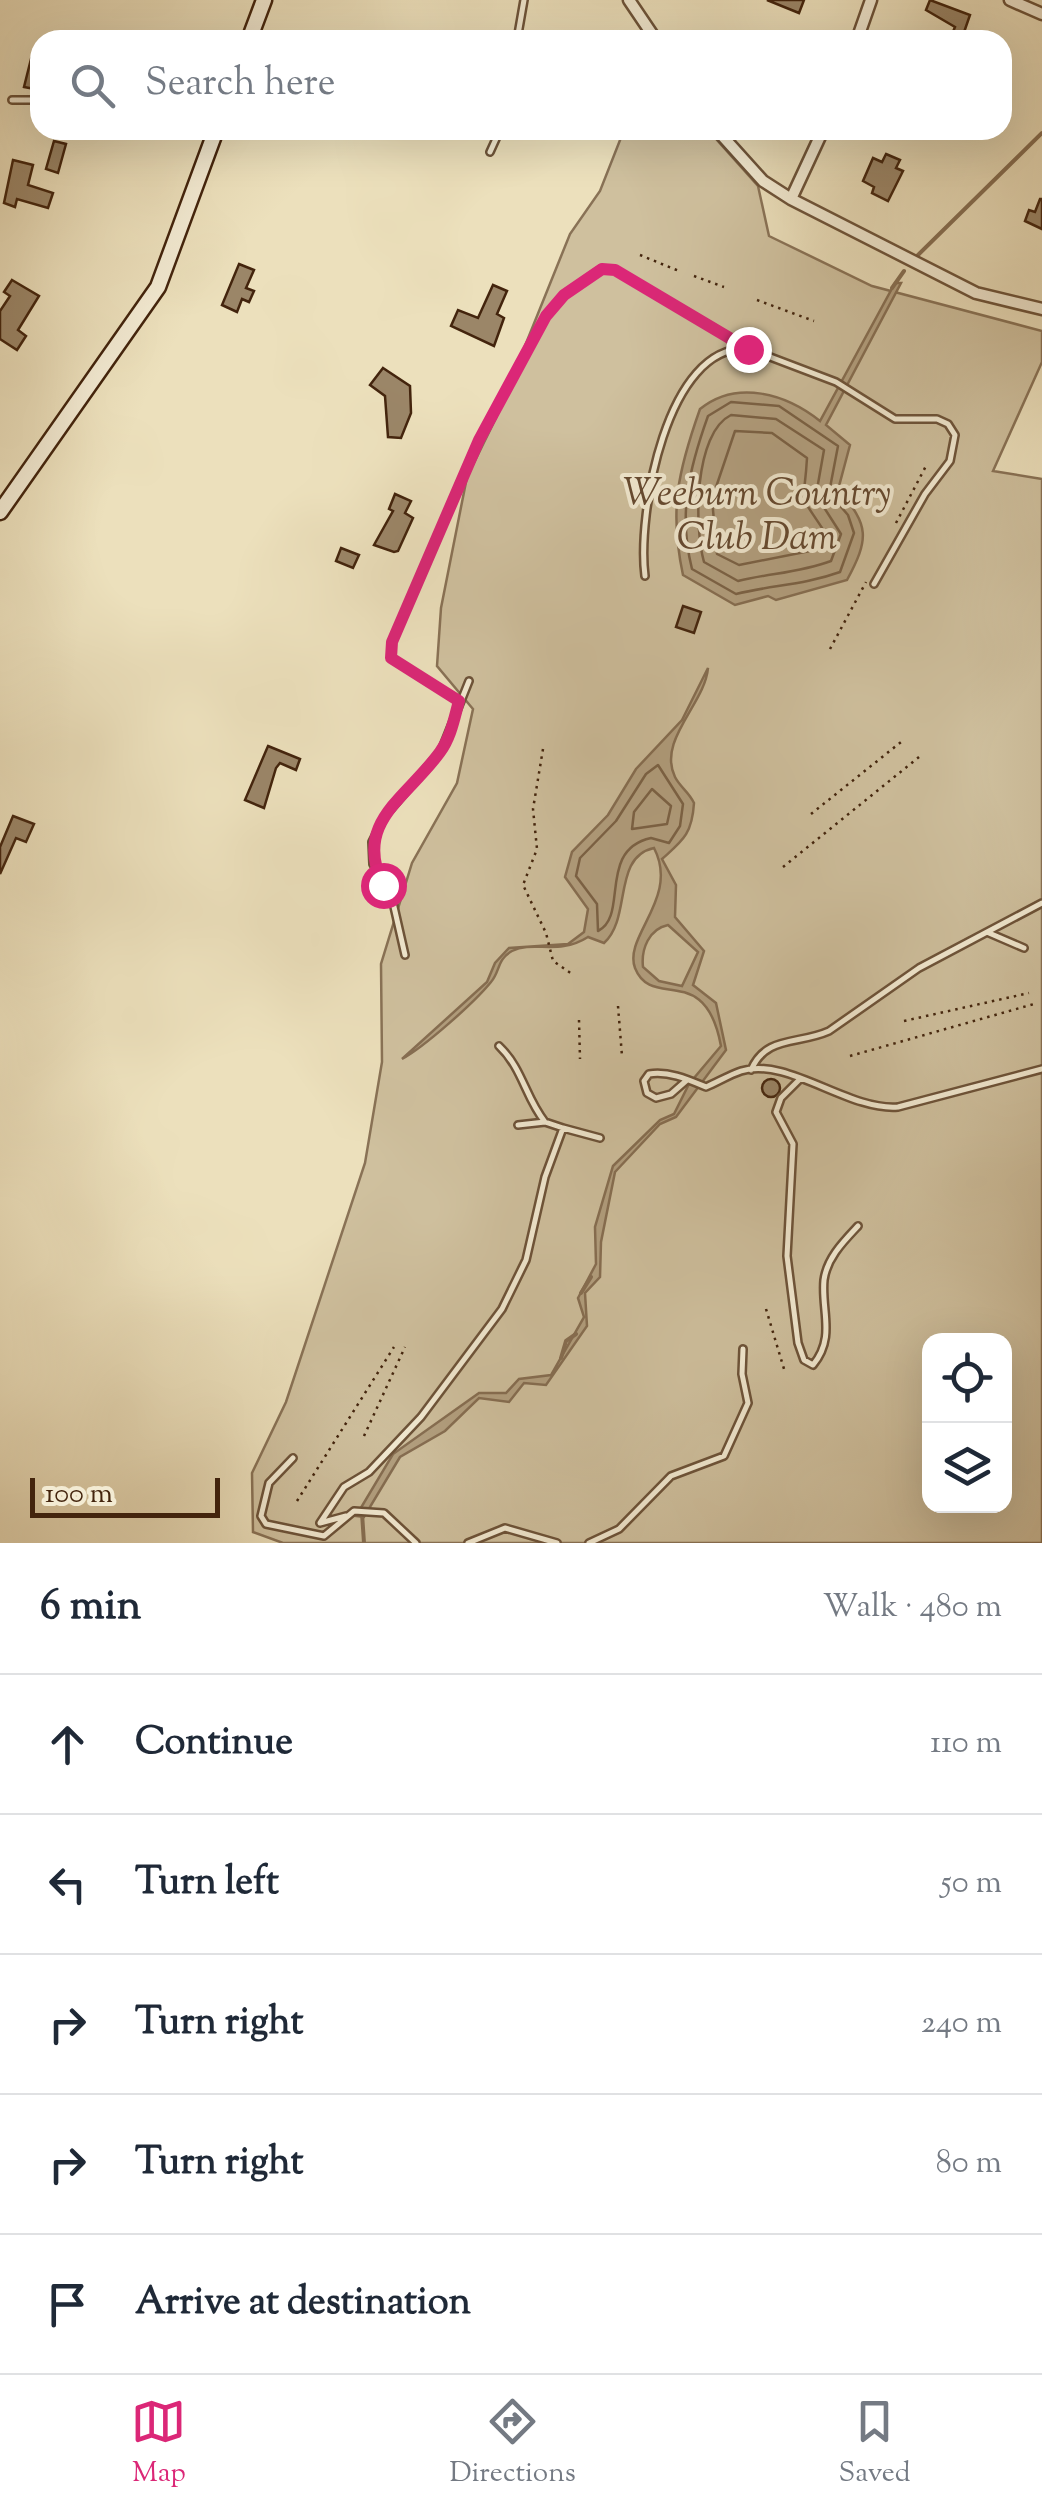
<!DOCTYPE html>
<html lang="en">
<head>
<meta charset="utf-8">
<style>
	:root { --surface:#fff; --page:#f2f2f3; --text:#1f2937; --muted:#747a83; --line:#e0e1e3; --accent:#db2777 }
	body { margin:0; font-family:"Sorts Mill Goudy",serif; background:var(--page); color:var(--text) }
	.controls { position:absolute; right:30px; bottom:30px; display:grid; overflow:hidden; border-radius:20px; box-shadow:0 10px 40px #0002 }
	.controls button { width:90px; height:90px; display:grid; place-items:center; padding:0; border:0; border-bottom:2px solid var(--line); background:var(--surface); color:var(--text); font:50px sans-serif }
	.scale { position:absolute; left:30px; bottom:25px; width:190px; box-sizing:border-box; padding-left:10px; border:5px solid #43240d; border-top:0; font-size:28px; line-height:35px; white-space:nowrap; color:#43240d; -webkit-text-stroke:8px #f3ebd3; paint-order:stroke }
	.stop { position:absolute; width:30px; height:30px; margin:-22px; border:8px solid #db2777; border-radius:50%; background:#fff }
	.stop.end { background:#db2777; border-color:#fff; box-shadow:0 2px 10px #0008 }
	.list { margin:0; padding:0; list-style:none }
	h2 { display:flex; justify-content:space-between; align-items:center; height:130px; margin:0; padding:0 40px; font-size:42px }
	h2 small { font-size:32px; font-weight:400; color:var(--muted) }
	.list li { display:grid; grid-template-columns:65px 1fr auto; gap:30px; align-items:center; box-sizing:border-box; height:140px; padding:0 40px; border-top:2px solid var(--line) }
	.list b { display:block; font-size:38px; white-space:nowrap }
	.list em { font-size:32px; font-style:normal; color:var(--muted) }
	.icon { flex:none; width:55px; height:55px; fill:none; stroke:currentColor; stroke-width:2; stroke-linecap:round; stroke-linejoin:round }
	.map { position:relative; flex:none; width:1042px; height:1543px; overflow:hidden }
	.search { position:absolute; background:var(--surface); box-shadow:0 10px 40px #0002; left:30px; right:30px; top:30px; height:110px; display:flex; align-items:center; gap:25px; box-sizing:border-box; padding:0 35px; border-radius:30px; color:var(--muted); font-size:38px }
	.sheet { height:830px; background:var(--surface) }
	nav { display:flex; justify-content:space-around; align-items:center; box-sizing:border-box; height:140px; border-top:2px solid var(--line); background:var(--surface); font-size:28px; color:var(--muted) }
	nav a { display:grid; justify-items:center; gap:5px }
	nav .on { color:var(--accent) }
	.map>svg:first-child { display:block }
	.green { fill:#cfc09e; stroke:#897256; stroke-width:2.5; fill-rule:evenodd }
	.water { fill:#b3a080; stroke:#866e52; stroke-width:2.5; fill-rule:evenodd }
	.lines { fill:none; stroke-linecap:round; stroke-linejoin:round }
	.shore { stroke:#7b6246; stroke-width:2.5 }
	.stream { stroke:#866e52; stroke-width:4 }
	.building { fill:#9b8668; stroke:#43240d; stroke-width:2.5 }
	.service-casing { stroke:#6d5339; stroke-width:10 }
	.minor-casing { stroke:#6d5339; stroke-width:15 }
	.secondary-casing { stroke:#43240d; stroke-width:19 }
	.path { stroke:#43240d; stroke-width:2.5; stroke-dasharray:2.5 5; stroke-linecap:butt }
	.service { stroke:#f3ebd3; stroke-width:5 }
	.minor { stroke:#f3ebd3; stroke-width:10 }
	.secondary { stroke:#f3ebd3; stroke-width:14 }
	.route { stroke:#db2777; stroke-width:12 }
	.labels { text-anchor:middle; stroke-width:8; stroke-linejoin:round; paint-order:stroke }
	.water-label { font-size:38px; font-style:italic; fill:#654930; stroke:#f3ebd3 }
</style>
</head>
<body>
<div class="map">
<svg width="1042" height="1543" viewBox="0 0 1042 1543">
	<rect width="100%" height="100%" fill="#ece0bc"/>
	<filter id="stains"><feTurbulence type="fractalNoise" baseFrequency=".002" numOctaves="4"/><feColorMatrix values="0 0 0 0 .2 0 0 0 0 .09 0 0 0 0 .02 0 0 0 .5 -.17"/></filter>
	<radialGradient id="worn" r=".72"><stop offset=".6" stop-color="#630" stop-opacity="0"/><stop offset="1" stop-color="#630" stop-opacity=".3"/></radialGradient>
	<path class="green" d="M 624,130 L 708,130 L 758,186 L 769,236 L 872,286 L 1042,331 L 1042,362 L 993,471 L 1042,479 L 1042,1543 L 283,1543 L 253,1532 L 252,1473 L 286,1402 L 365,1163 L 382,1062 L 381,964 L 412,863 L 457,783 L 473,709 L 437,666 L 441,608 L 467,477 L 496,418 L 570,234 L 600,191 ZM 930,1340 L 1004,1340 L 1004,1506 L 930,1506 Z"/>
	<path class="water" d="M 895,283 L 901,283 L 826,425 L 850,445 L 838,490 C 870,525 869,539 847,580 L 776,600 L 768,596 L 735,605 L 683,575 C 669,510 678,471 700,409 C 737,379 786,394 820,421 Z
		M 708,668 C 705,704 657,740 675,777 C 680,787 689,792 694,803 C 692,835 682,841 662,859 L 676,885 L 675,917 L 704,951 L 693,985 L 716,1003 L 726,1050 L 676,1117 L 660,1124 L 615,1172 L 601,1242 L 600,1277 L 585,1293 L 587,1326 L 546,1385 L 524,1383 L 509,1402 L 479,1398 L 445,1431 L 400,1457 L 364,1517 L 356,1516 L 393,1454 L 479,1393 L 506,1393 L 519,1379 L 551,1375 L 584,1317 L 578,1298 L 596,1264 L 595,1227 L 613,1166 L 660,1120 L 674,1114 L 689,1084 L 721,1046 C 705,960 652,1011 635,968 C 623,936 680,898 654,848 C 612,857 632,918 604,943 L 588,937 C 558,956 534,940 512,951 C 497,959 500,972 491,982 C 474,1003 424,1047 402,1059 L 487,982 L 495,963 L 509,948 L 568,944 L 584,932 L 588,909 L 565,877 L 572,852 L 608,815 L 636,769 L 682,720 ZM 668,925 L 698,952 L 682,986 L 659,981 L 643,967 C 641,949 649,929 668,925 Z"/>
	<g class="lines">
		<path class="shore" d="M 731,402 L 779,406 L 838,446 L 829,493 L 848,515 L 854,533 L 840,572 C 804,585 772,585 736,594 L 692,569 C 678,514 689,469 708,416 Z
			M 731,415 L 776,419 L 824,450 L 816,495 L 841,534 L 831,561 C 799,573 770,573 738,581 L 704,562 C 694,527 694,433 731,415 Z
			M 735,431 L 772,433 L 807,458 C 804,512 796,487 826,534 L 820,549 L 739,565 L 717,554 L 712,499 Z
			M 658,765 L 683,804 L 680,826 L 669,843 L 651,838 C 597,850 629,916 598,931 L 597,904 L 576,876 L 580,858 L 616,821 L 646,774 Z
			M 652,789 L 671,806 L 667,824 L 632,829 L 634,812 Z"/>
		<path class="stream" d="M 918,255 L 1042,133
			M 892,288 L 904,271
			M 581,1293 L 591,1277
			M 561,1358 L 566,1341 L 576,1334
			M 362,1513 L 364,1543"/>
	</g>
	<path class="building" d="M 767,0 L 804,0 L 799,13 Z
		M 930,0 L 970,15 L 962,38 L 952,34 L 955,27 L 926,10 Z
		M 31,59 L 40,61 L 40,90 L 24,87 Z
		M 54,141 L 66,144 L 58,173 L 46,169 Z
		M 886,154 L 900,160 L 896,168 L 903,171 L 888,201 L 872,193 L 874,187 L 863,181 L 873,158 L 882,162 Z
		M 13,160 L 33,165 L 28,185 L 53,193 L 48,208 L 17,199 L 15,207 L 4,203 Z
		M 1040,199 L 1042,199 L 1042,229 L 1025,221 L 1029,210 L 1035,212 Z
		M 239,264 L 254,270 L 246,288 L 254,291 L 249,302 L 242,299 L 237,312 L 222,305 Z
		M 12,280 L 39,296 L 18,330 L 26,336 L 17,350 L 0,339 L 0,311 L 10,296 L 4,292 Z
		M 493,285 L 507,291 L 497,314 L 504,318 L 494,346 L 451,326 L 458,310 L 478,318 Z
		M 383,368 L 410,386 L 411,413 L 401,438 L 388,437 L 385,396 L 370,385 Z
		M 395,494 L 411,501 L 405,513 L 413,518 L 398,551 L 394,552 L 374,545 L 393,511 L 389,509 Z
		M 341,548 L 359,555 L 353,568 L 336,561 Z
		M 683,606 L 701,612 L 694,633 L 676,627 Z
		M 268,746 L 300,759 L 296,770 L 280,763 L 276,768 L 264,808 L 245,800 Z
		M 13,816 L 34,824 L 26,842 L 16,838 L 0,874 L 0,847 Z
		M762 1088a9 9 0 1 1 18 0a9 9 0 1 1-18 0Z"/>
	<g class="lines">
		<g class="service-casing">
			<path id="service" d="M 517,40 L 524,0
				M 12,100 L 40,100
				M 195,130 L 211,136
				M 490,152 L 500,130
				M 749,349 L 836,382 L 895,419 L 937,419 L 948,424 L 955,435 L 950,461 L 925,494 L 874,584
				M 459,701 L 391,658 L 392,642 L 479,440 L 546,316 L 564,295 L 601,269 L 615,270 L 749,349 C 666,342 637,516 645,576
				M 989,933 L 1024,948
				M 405,955 L 392,898 L 373,864 L 372,842 L 385,816 L 441,751 L 469,681
				M 499,1046 C 523,1069 525,1097 545,1122
				M 751,1070 C 766,1035 798,1045 829,1031 L 919,968 L 1042,903
				M 800,1079 L 781,1098 L 776,1112 L 793,1144 L 787,1256 L 798,1343 L 804,1360 L 813,1365 C 836,1337 821,1311 824,1280 C 827,1258 843,1242 858,1226
				M 687,1080 L 671,1094 L 656,1098 L 647,1093 L 644,1081 L 649,1074 C 669,1071 687,1079 706,1087 C 718,1082 729,1075 741,1071 C 787,1056 848,1111 898,1107 L 1042,1069
				M 518,1125 L 545,1122 L 563,1128
				M 293,1458 L 269,1483 L 261,1516 L 266,1524 L 324,1536 L 354,1511 L 384,1513 L 416,1543
				M 346,1516 L 320,1523 L 344,1487 L 369,1472 L 421,1417 L 502,1309 L 526,1260 L 545,1177 L 563,1128 L 600,1138
				M 468,1543 L 505,1528 L 557,1543
				M 589,1543 L 619,1529 L 671,1476 L 724,1456 L 748,1403 L 742,1374 L 743,1349"/>
		</g>
		<g class="minor-casing">
			<path id="minor" d="M 629,0 L 656,40
				M 1010,0 L 1042,14
				M 857,40 L 871,0
				M 717,130 L 763,181 L 791,199 L 976,293 L 1042,309
				M 791,199 L 823,130"/>
		</g>
		<g class="secondary-casing">
			<path id="secondary" d="M 249,40 L 264,0
				M 0,512 L 158,287 L 216,130"/>
		</g>
		<path class="path" d="M 640,255 L 679,271
			M 694,276 L 724,287
			M 757,300 L 814,321
			M 896,523 L 926,466
			M 830,649 L 866,582
			M 543,749 L 533,809 L 537,849 L 523,885 L 546,933 L 553,961 L 572,974
			M 811,814 L 901,742
			M 783,867 L 919,757
			M 618,1006 L 622,1056
			M 579,1020 L 580,1059
			M 904,1021 L 1029,993
			M 850,1056 L 1034,1004
			M 766,1309 L 784,1369
			M 364,1436 L 405,1347
			M 297,1501 L 394,1347"/>
		<use href="#service" class="service"/>
		<use href="#minor" class="minor"/>
		<use href="#secondary" class="secondary"/>
	</g>
	<g class="lines">
		<path class="route" d="M 383,885 C 353,822 406,799 440,752 C 451,737 454,719 459,701 L 391,658 L 392,642 L 479,440 L 546,316 L 564,295 L 602,269 L 615,270 L 748,349"/>
	</g>
	<g class="labels">
		<g class="water-label">
			<text x="757" y="505">Weeburn Country<tspan x="757" dy="44">Club Dam</tspan></text>
		</g>
	</g>
	<rect width="100%" height="100%" filter="url(#stains)"/>
	<rect width="100%" height="100%" fill="url(#worn)"/>
</svg>
<div class="controls">
<button><svg class="icon" aria-label="locate" viewBox="0 0 24 24"><circle cx="12" cy="12" r="6"/><path d="M12 2v4M12 18v4M2 12h4M18 12h4"/></svg></button>
<button><svg class="icon" aria-label="layers" viewBox="0 0 24 24"><path d="M12 4l9 5-9 5-9-5zM3 14l9 5 9-5"/></svg></button>
</div>
<div class="scale">100 m</div>
<div class="stop" style="left:383px;top:885px"></div>
<div class="stop end" style="left:748px;top:349px"></div>
<div class="search"><svg class="icon" aria-label="search" viewBox="0 0 24 24"><circle cx="10" cy="10" r="6"/><path d="M15 15l6 6"/></svg>Search here</div>
</div>
<section class="sheet">
<h2>6 min<small>Walk · 480 m</small></h2>
<ul class="list">
<li><svg class="icon" aria-label="ahead" viewBox="0 0 24 24"><path d="M12 20V5M6 11l6-6 6 6"/></svg><div><b>Continue</b></div><em>110 m</em></li>
<li><svg class="icon" aria-label="left" viewBox="0 0 24 24"><path d="M17 20v-9H6M10 6l-5 5 5 5"/></svg><div><b>Turn left</b></div><em>50 m</em></li>
<li><svg class="icon" aria-label="right" viewBox="0 0 24 24"><path d="M7 20v-9h11M14 6l5 5-5 5"/></svg><div><b>Turn right</b></div><em>240 m</em></li>
<li><svg class="icon" aria-label="right" viewBox="0 0 24 24"><path d="M7 20v-9h11M14 6l5 5-5 5"/></svg><div><b>Turn right</b></div><em>80 m</em></li>
<li><svg class="icon" aria-label="arrive" viewBox="0 0 24 24"><path d="M6 21V4h12l-3 4 3 4H6"/></svg><div><b>Arrive at destination</b></div></li>
</ul>
</section>
<nav>
<a class="on"><svg class="icon" aria-label="map" viewBox="0 0 24 24"><path d="M3 6l6-2 6 2 6-2v14l-6 2-6-2-6 2zM9 4v14M15 6v14"/></svg>Map</a>
<a><svg class="icon" aria-label="directions" viewBox="0 0 24 24"><path d="M12 3l9 9-9 9-9-9zM9 14v-3h6M13 9l2 2-2 2"/></svg>Directions</a>
<a><svg class="icon" aria-label="saved" viewBox="0 0 24 24"><path d="M7 4h10v16l-5-4-5 4z"/></svg>Saved</a>
</nav>
</body>
</html>
